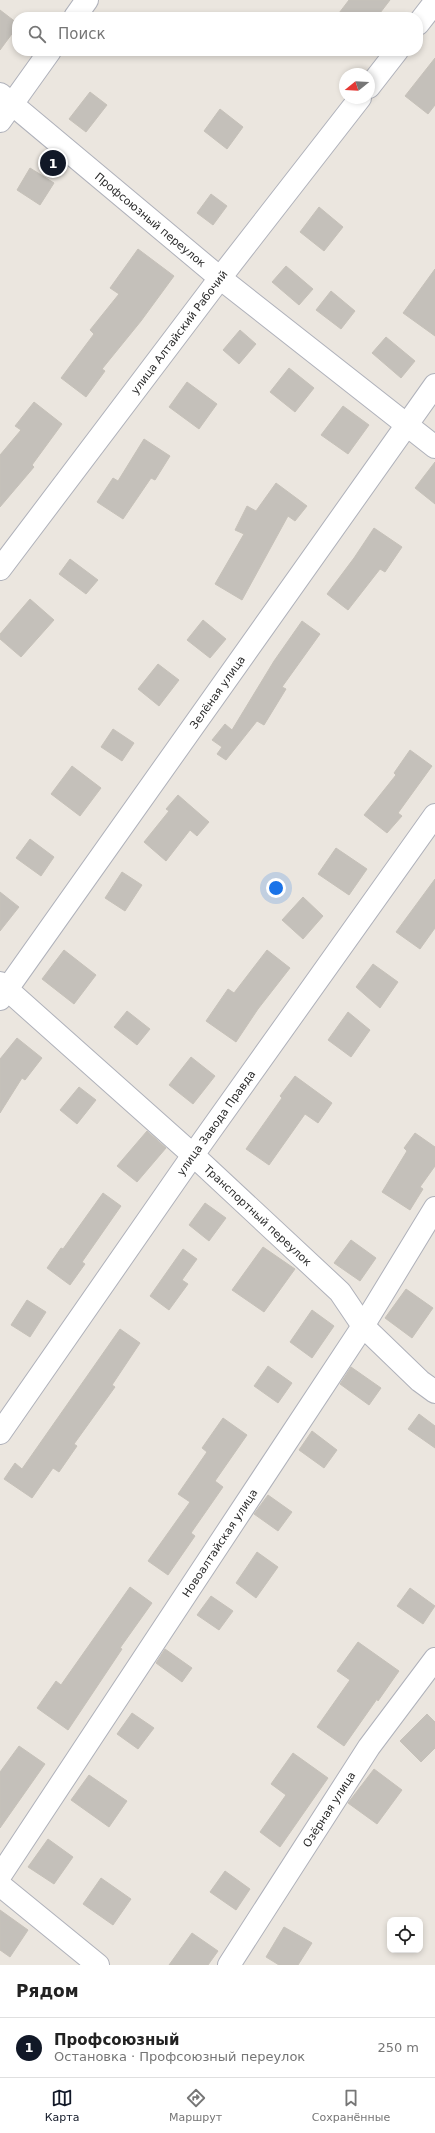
<!DOCTYPE html>
<html lang="ru">
<head>
<meta charset="utf-8">
<style>
	:root { --surface:#fff; --page:#f2f2f2; --text:#222; --muted:#767676; --line:#e0e0e0; --accent:#111827 }
	body { margin:0; font-family:"DejaVu Sans",sans-serif; background:var(--page); color:var(--text) }
	.controls { position:absolute; right:12px; bottom:12px; display:grid; overflow:hidden; border-radius:8px; box-shadow:0 2px 6px #0003 }
	.controls button { width:36px; height:36px; display:grid; place-items:center; padding:0; border:0; border-bottom:1px solid var(--line); background:var(--surface); color:var(--text); font:20px sans-serif }
	.compass { position:absolute; left:339px; top:68px; width:36px; height:36px; border-radius:50%; background:var(--surface); box-shadow:0 2px 6px #0003; rotate:252deg }
	.you { position:absolute; left:276px; top:888px; width:14px; height:14px; margin:-10px; border:3px solid #fff; border-radius:50%; background:#1a73e8; box-shadow:0 0 0 6px #1a73e833 }
	.badge { display:grid; place-items:center; width:26px; height:26px; border-radius:50%; background:var(--accent); color:#fff; font-size:13px; font-weight:700 }
	.pin { position:absolute; translate:-50% -50%; border:2px solid #fff; box-shadow:0 1px 4px #0006 }
	.list { margin:0; padding:0; list-style:none }
	h2 { display:flex; justify-content:space-between; align-items:center; height:52px; margin:0; padding:0 16px; font-size:17px }
	h2 small { font-size:13px; font-weight:400; color:var(--muted) }
	.list li { display:grid; grid-template-columns:26px 1fr auto; gap:12px; align-items:center; box-sizing:border-box; height:60px; padding:0 16px; border-top:1px solid var(--line) }
	.list b { display:block; font-size:15px; white-space:nowrap }
	.list p { margin:0; font-size:13px; white-space:nowrap; color:var(--muted) }
	.list em { font-size:13px; font-style:normal; color:var(--muted) }
	.icon { flex:none; width:22px; height:22px; fill:none; stroke:currentColor; stroke-width:2; stroke-linecap:round; stroke-linejoin:round }
	.map { position:relative; flex:none; width:435px; height:1965px; overflow:hidden }
	.search { position:absolute; background:var(--surface); box-shadow:0 2px 6px #0003; left:12px; right:12px; top:12px; height:44px; display:flex; align-items:center; gap:10px; box-sizing:border-box; padding:0 14px; border-radius:16px; color:var(--muted); font-size:15px }
	.sheet { height:112px; background:var(--surface) }
	nav { display:flex; justify-content:space-around; align-items:center; box-sizing:border-box; height:56px; border-top:1px solid var(--line); background:var(--surface); font-size:11px; color:var(--muted) }
	nav a { display:grid; justify-items:center; gap:2px }
	nav .on { color:var(--accent) }
	.map>svg:first-child { display:block }
	.building { fill:#c4c0ba; stroke:#c6c1b9 }
	.lines { fill:none; stroke-linecap:round; stroke-linejoin:round }
	.street-casing { stroke:#afb1ba; stroke-width:24 }
	.street { stroke:#fff; stroke-width:22 }
	.labels { text-anchor:middle; stroke-width:4; stroke-linejoin:round; paint-order:stroke }
	.street-label { font-size:11px; fill:#2b2b2b; stroke:#fff }
</style>
</head>
<body>
<div class="map">
<svg width="435" height="1965" viewBox="0 0 435 1965">
	<rect width="100%" height="100%" fill="#ebe6df"/>
	<path class="building" d="M 349,0 L 390,0 L 377,17 L 336,17 Z
		M 0,10 L 17,23 L 17,27 L 0,50 Z
		M 435,58 L 435,105 L 428,114 L 405,96 Z
		M 90,92 L 107,105 L 86,132 L 69,119 Z
		M 220,109 L 243,127 L 227,149 L 204,131 Z
		M 30,168 L 54,183 L 40,205 L 17,190 Z
		M 211,194 L 227,206 L 213,225 L 197,213 Z
		M 319,207 L 343,227 L 324,251 L 300,232 Z
		M 138,249 L 174,276 L 141,321 L 102,369 L 105,371 L 86,397 L 61,378 L 94,334 L 90,330 L 119,294 L 110,288 Z
		M 286,266 L 313,289 L 299,305 L 272,282 Z
		M 435,269 L 435,336 L 403,313 Z
		M 331,291 L 355,311 L 341,329 L 316,310 Z
		M 240,330 L 256,344 L 239,364 L 223,350 Z
		M 386,337 L 415,361 L 401,378 L 372,353 Z
		M 289,368 L 314,388 L 295,412 L 270,392 Z
		M 187,382 L 217,404 L 199,429 L 169,407 Z
		M 34,402 L 62,424 L 32,465 L 34,467 L 0,507 L 0,455 L 21,430 L 15,426 Z
		M 343,406 L 369,425 L 348,454 L 321,435 Z
		M 144,439 L 170,456 L 155,480 L 151,478 L 123,519 L 97,502 L 113,478 L 118,481 Z
		M 435,462 L 435,504 L 415,488 Z
		M 276,483 L 307,506 L 295,521 L 288,516 L 242,600 L 215,584 L 244,534 L 235,530 L 247,506 L 256,511 Z
		M 374,528 L 402,547 L 385,572 L 380,569 L 348,610 L 327,594 L 354,558 Z
		M 70,559 L 98,580 L 86,594 L 59,574 Z
		M 30,599 L 54,620 L 21,657 L 0,639 L 0,634 Z
		M 203,620 L 226,639 L 210,658 L 187,640 Z
		M 302,621 L 320,634 L 282,687 L 286,689 L 264,725 L 257,721 L 226,760 L 217,754 L 222,747 L 212,740 L 225,724 L 232,730 L 274,661 Z
		M 158,664 L 179,680 L 159,706 L 138,689 Z
		M 113,729 L 134,743 L 122,761 L 101,747 Z
		M 410,750 L 432,766 L 398,813 L 402,816 L 387,833 L 364,815 L 396,775 L 394,773 Z
		M 72,766 L 101,788 L 80,816 L 51,794 Z
		M 178,795 L 209,822 L 197,836 L 190,830 L 166,861 L 144,842 L 169,811 L 166,809 Z
		M 30,839 L 54,857 L 41,876 L 16,858 Z
		M 336,848 L 367,869 L 349,895 L 318,874 Z
		M 122,872 L 142,885 L 125,911 L 105,898 Z
		M 435,879 L 435,928 L 420,949 L 396,932 Z
		M 0,892 L 19,907 L 0,931 Z
		M 303,897 L 323,916 L 303,939 L 282,920 Z
		M 64,950 L 96,975 L 74,1004 L 42,979 Z
		M 267,950 L 290,968 L 258,1009 L 236,1042 L 206,1021 L 228,989 L 234,993 Z
		M 373,964 L 398,982 L 380,1008 L 356,987 Z
		M 127,1011 L 150,1029 L 137,1045 L 114,1027 Z
		M 348,1012 L 370,1030 L 351,1057 L 328,1040 Z
		M 17,1038 L 42,1058 L 25,1080 L 22,1078 L 0,1113 L 0,1059 Z
		M 191,1057 L 215,1076 L 193,1104 L 169,1085 Z
		M 295,1076 L 332,1103 L 318,1123 L 305,1114 L 269,1165 L 246,1149 L 282,1098 L 280,1096 Z
		M 79,1087 L 96,1100 L 77,1124 L 60,1110 Z
		M 147,1131 L 166,1148 L 137,1182 L 117,1166 Z
		M 415,1133 L 435,1147 L 435,1166 L 420,1187 L 423,1189 L 410,1210 L 382,1192 L 407,1151 L 404,1148 Z
		M 103,1193 L 121,1206 L 82,1262 L 85,1264 L 70,1285 L 47,1268 L 61,1248 L 63,1249 Z
		M 205,1203 L 226,1218 L 209,1241 L 189,1225 Z
		M 351,1240 L 376,1258 L 360,1281 L 334,1263 Z
		M 263,1247 L 295,1269 L 264,1312 L 232,1290 Z
		M 183,1249 L 197,1259 L 182,1280 L 188,1284 L 169,1310 L 150,1296 Z
		M 406,1289 L 433,1308 L 412,1338 L 385,1318 Z
		M 27,1300 L 46,1312 L 30,1337 L 11,1325 Z
		M 312,1310 L 334,1326 L 312,1358 L 290,1342 Z
		M 120,1329 L 140,1343 L 112,1385 L 115,1387 L 74,1444 L 77,1446 L 59,1472 L 53,1468 L 32,1498 L 4,1479 L 15,1463 L 22,1469 Z
		M 268,1366 L 292,1383 L 278,1403 L 254,1386 Z
		M 351,1367 L 381,1388 L 369,1405 L 340,1384 Z
		M 419,1414 L 435,1426 L 435,1448 L 408,1429 Z
		M 223,1418 L 247,1435 L 215,1481 L 223,1487 L 191,1533 L 195,1536 L 168,1575 L 148,1561 L 190,1502 L 178,1494 L 207,1452 L 202,1448 Z
		M 312,1431 L 337,1450 L 324,1468 L 299,1450 Z
		M 268,1495 L 292,1512 L 278,1531 L 254,1514 Z
		M 257,1552 L 278,1567 L 256,1598 L 236,1583 Z
		M 130,1587 L 152,1603 L 120,1648 L 122,1649 L 68,1730 L 37,1708 L 56,1681 L 61,1685 Z
		M 410,1588 L 435,1606 L 423,1624 L 397,1606 Z
		M 211,1596 L 233,1611 L 219,1630 L 197,1615 Z
		M 358,1642 L 399,1671 L 378,1701 L 377,1699 L 344,1746 L 317,1727 L 350,1680 L 337,1671 Z
		M 165,1649 L 192,1668 L 182,1682 L 156,1663 Z
		M 132,1713 L 154,1728 L 138,1749 L 117,1734 Z
		M 427,1714 L 435,1722 L 435,1748 L 421,1762 L 400,1741 Z
		M 19,1746 L 45,1764 L 0,1828 L 0,1772 Z
		M 293,1753 L 328,1778 L 280,1847 L 260,1832 L 286,1795 L 271,1784 Z
		M 374,1769 L 402,1790 L 377,1824 L 348,1803 Z
		M 89,1775 L 127,1801 L 109,1827 L 71,1800 Z
		M 48,1839 L 73,1857 L 54,1884 L 28,1867 Z
		M 225,1871 L 250,1889 L 236,1910 L 210,1892 Z
		M 101,1878 L 131,1899 L 113,1925 L 83,1904 Z
		M 0,1910 L 28,1930 L 10,1957 L 0,1950 Z
		M 284,1927 L 312,1943 L 298,1965 L 279,1965 L 266,1957 Z
		M 192,1933 L 218,1951 L 208,1965 L 169,1965 Z"/>
	<g class="lines">
		<g class="street-casing">
			<g id="street">
				<path d="M 75,17 L 87,0"/>
				<path d="M 418,24 L 435,2"/>
				<path d="M 369,87 L 397,51"/>
				<path id="s1" d="M 0,94 L 220,278 L 435,447"/>
				<path d="M 0,121 L 50,51"/>
				<path id="s2" d="M 0,569 L 220,278 L 360,98"/>
				<path id="s3" d="M 0,983 L 193,1155 L 340,1292 L 363,1326 L 420,1381 L 435,1392"/>
				<path id="s4" d="M 0,999 L 435,385"/>
				<path id="s5" d="M 0,1433 L 193,1155 L 435,815"/>
				<path id="s6" d="M 0,1876 L 363,1326 L 435,1208"/>
				<path d="M 0,1885 L 98,1965"/>
				<path id="s7" d="M 229,1965 L 369,1747 L 435,1659"/>
			</g>
		</g>
		<use href="#street" class="street"/>
	</g>
	<g class="labels">
		<g class="street-label">
			<text dy="4" stroke="none"><textPath href="#s1" startOffset="196">Профсоюзный переулок</textPath></text>
			<text dy="4" stroke="none"><textPath href="#s2" startOffset="297">улица Алтайский Рабочий</textPath></text>
			<text dy="4" stroke="none"><textPath href="#s4" startOffset="376">Зелёная улица</textPath></text>
			<text dy="4" stroke="none"><textPath href="#s5" startOffset="378">улица Завода Правда</textPath></text>
			<text dy="4" stroke="none"><textPath href="#s3" startOffset="347">Транспортный переулок</textPath></text>
			<text dy="4" stroke="none"><textPath href="#s6" startOffset="399">Новоалтайская улица</textPath></text>
			<text dy="4" stroke="none"><textPath href="#s7" startOffset="185">Озёрная улица</textPath></text>
		</g>
	</g>
</svg>
<div class="controls">
<button><svg class="icon" aria-label="locate" viewBox="0 0 24 24"><circle cx="12" cy="12" r="6"/><path d="M12 2v4M12 18v4M2 12h4M18 12h4"/></svg></button>
</div>
<svg class="compass" viewBox="-18 -18 36 36"><path d="M0-13l5 13h-10z" fill="#e53935"/><path d="M0 13l5-13h-10z" fill="#767676"/></svg>
<div class="you"></div>
<div class="pin badge" style="left:53px;top:163px">1</div>
<div class="search"><svg class="icon" aria-label="search" viewBox="0 0 24 24"><circle cx="10" cy="10" r="6"/><path d="M15 15l6 6"/></svg>Поиск</div>
</div>
<section class="sheet">
<h2>Рядом<small></small></h2>
<ul class="list">
<li><span class="badge">1</span><div><b>Профсоюзный</b><p>Остановка · Профсоюзный переулок</p></div><em>250 m</em></li>
</ul>
</section>
<nav>
<a class="on"><svg class="icon" aria-label="map" viewBox="0 0 24 24"><path d="M3 6l6-2 6 2 6-2v14l-6 2-6-2-6 2zM9 4v14M15 6v14"/></svg>Карта</a>
<a><svg class="icon" aria-label="directions" viewBox="0 0 24 24"><path d="M12 3l9 9-9 9-9-9zM9 14v-3h6M13 9l2 2-2 2"/></svg>Маршрут</a>
<a><svg class="icon" aria-label="saved" viewBox="0 0 24 24"><path d="M7 4h10v16l-5-4-5 4z"/></svg>Сохранённые</a>
</nav>
</body>
</html>
